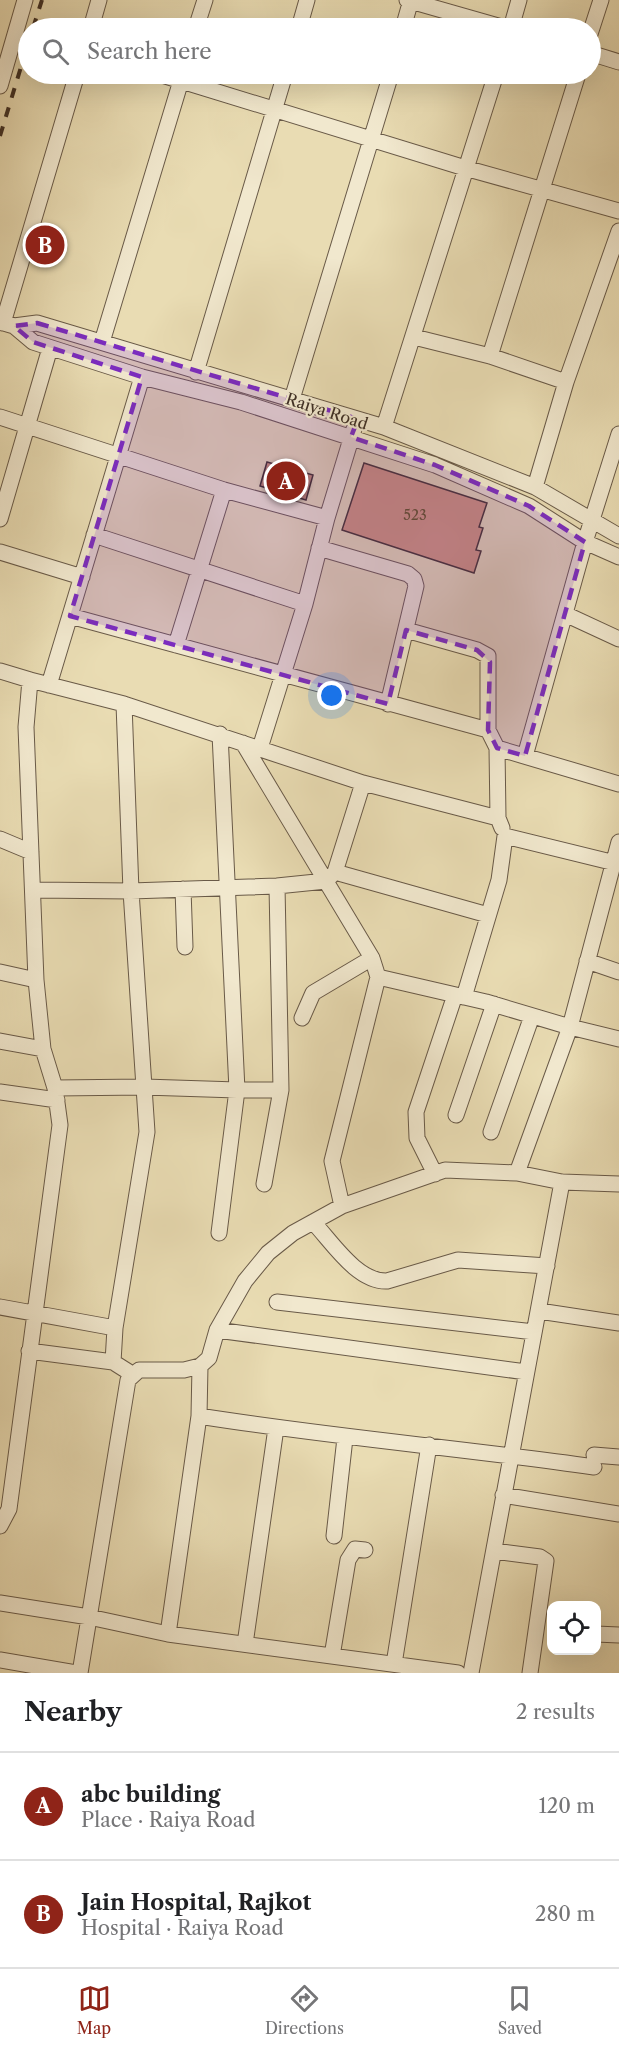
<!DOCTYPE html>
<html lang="en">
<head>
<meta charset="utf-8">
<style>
	:root { --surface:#fff; --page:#f2f2f2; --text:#202124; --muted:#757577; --line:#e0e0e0; --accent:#8f2418 }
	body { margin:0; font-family:"Libre Caslon Text",serif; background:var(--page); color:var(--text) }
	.controls { position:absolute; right:18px; bottom:18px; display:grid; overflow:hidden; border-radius:12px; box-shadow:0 6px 24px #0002 }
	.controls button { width:54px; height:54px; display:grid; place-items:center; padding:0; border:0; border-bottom:2px solid var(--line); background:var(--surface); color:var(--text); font:30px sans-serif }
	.you { position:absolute; left:332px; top:696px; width:21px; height:21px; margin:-15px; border:4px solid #fff; border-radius:50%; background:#1a73e8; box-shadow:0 0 0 9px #1a73e833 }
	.badge { display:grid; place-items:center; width:39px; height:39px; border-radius:50%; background:var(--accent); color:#fff; font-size:20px; font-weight:700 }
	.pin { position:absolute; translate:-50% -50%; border:3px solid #fff; box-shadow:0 2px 6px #0006 }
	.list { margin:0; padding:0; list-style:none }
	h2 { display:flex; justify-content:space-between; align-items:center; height:78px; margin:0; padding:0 24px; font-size:26px }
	h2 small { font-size:20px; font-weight:400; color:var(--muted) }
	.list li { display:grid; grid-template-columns:39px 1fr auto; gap:18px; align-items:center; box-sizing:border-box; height:108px; padding:0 24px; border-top:2px solid var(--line) }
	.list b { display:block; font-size:22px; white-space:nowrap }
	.list p { margin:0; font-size:20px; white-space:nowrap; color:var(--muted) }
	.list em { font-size:20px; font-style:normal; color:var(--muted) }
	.icon { flex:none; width:33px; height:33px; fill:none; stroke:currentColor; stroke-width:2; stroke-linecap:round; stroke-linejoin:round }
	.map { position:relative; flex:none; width:619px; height:1673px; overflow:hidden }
	.search { position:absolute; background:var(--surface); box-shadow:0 6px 24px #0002; left:18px; right:18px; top:18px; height:66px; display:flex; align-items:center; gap:15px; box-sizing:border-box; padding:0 21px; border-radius:33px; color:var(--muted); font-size:22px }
	.sheet { height:294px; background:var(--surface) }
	nav { display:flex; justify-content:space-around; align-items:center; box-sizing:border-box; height:84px; border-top:2px solid var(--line); background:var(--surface); font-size:16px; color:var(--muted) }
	nav a { display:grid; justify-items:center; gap:3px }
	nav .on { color:var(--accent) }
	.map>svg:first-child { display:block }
	.building { fill:#d2977a; stroke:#3e2f25; stroke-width:1.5 }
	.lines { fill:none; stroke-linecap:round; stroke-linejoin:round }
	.minor-casing { stroke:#695a48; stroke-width:17 }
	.minor { stroke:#f1e8ce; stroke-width:15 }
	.rail { stroke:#3e2f25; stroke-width:4; stroke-dasharray:10 10; stroke-linecap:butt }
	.marked { fill:#7b2cbf; fill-opacity:0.2; stroke:#7b2cbf; stroke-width:4.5; stroke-dasharray:12 8; stroke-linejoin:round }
	.labels { text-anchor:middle; stroke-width:4.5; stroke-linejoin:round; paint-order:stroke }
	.number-label { font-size:14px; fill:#63493a }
	.street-label { font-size:16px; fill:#3e2f25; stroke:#f1e8ce }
</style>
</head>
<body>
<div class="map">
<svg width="619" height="1673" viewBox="0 0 619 1673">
	<rect width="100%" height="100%" fill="#e9dcb3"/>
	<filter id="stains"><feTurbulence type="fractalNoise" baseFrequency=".00333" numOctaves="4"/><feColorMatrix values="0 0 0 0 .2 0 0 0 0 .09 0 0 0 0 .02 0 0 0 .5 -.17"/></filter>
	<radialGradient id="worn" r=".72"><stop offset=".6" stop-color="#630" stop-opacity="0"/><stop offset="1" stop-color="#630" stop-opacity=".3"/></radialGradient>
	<path class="building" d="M 39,237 L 62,242 L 60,254 L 35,249 Z
		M 267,462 L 313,475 L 306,500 L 260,486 Z
		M 364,463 L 487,503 L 479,527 L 483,528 L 476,550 L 481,551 L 474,573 L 342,530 Z"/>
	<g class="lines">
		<g class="minor-casing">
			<path id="minor" d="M 407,0 L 505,28
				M 91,28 L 99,0
				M 196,28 L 205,0
				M 299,28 L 307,0
				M 403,28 L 411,0
				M 511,28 L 519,0
				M 590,34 L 601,0
				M 590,53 L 619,62
				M 159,74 L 465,168 L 619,211
				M 0,86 L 25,0
				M 0,322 L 14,326 L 37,323 L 384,427 L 535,487 L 619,536
				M 3,323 L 77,74
				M 14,326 L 33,342 L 142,377 L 241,402 L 435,465 L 529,506 L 585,542 L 619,557
				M 414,337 L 490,356 L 566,382
				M 102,342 L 183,74
				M 490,356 L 578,74
				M 196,372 L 285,74
				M 292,399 L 391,74
				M 0,417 L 224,490 L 327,518
				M 384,427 L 496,74
				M 535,487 L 566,382 L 619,231
				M 0,519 L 50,348
				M 94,535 L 305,604
				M 319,548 L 408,574 L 414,579 L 416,586 L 388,704
				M 0,552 L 82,577
				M 565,614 L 619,639
				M 70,616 L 488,730
				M 406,630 L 477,650 L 488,656 L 488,730 L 497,748 L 498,818 L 502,828
				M 176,645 L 224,490
				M 0,671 L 30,680
				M 49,685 L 142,377
				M 243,743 L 372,958 L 378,977 L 332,1161 L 342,1206
				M 260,748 L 305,604 L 327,518 L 354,429
				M 497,748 L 619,784
				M 525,756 L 585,542 L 619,434
				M 0,839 L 31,852
				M 619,842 L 570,1027 L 619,1039
				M 335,872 L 488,915
				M 183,889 L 185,947
				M 34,890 L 131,891 L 277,886 L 326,881 L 335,872 L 363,783
				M 587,961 L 619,972
				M 0,972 L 36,980 L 43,1049 L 0,1041
				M 378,977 L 486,1002 L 570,1027 L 517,1173
				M 36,980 L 26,727 L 30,680 L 124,704 L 363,783 L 498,818
				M 464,997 L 499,880 L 505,836 L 619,864
				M 302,1018 L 313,993 L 372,958
				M 43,1049 L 55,1088 L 144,1087 L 131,891 L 124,704
				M 0,1092 L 57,1100
				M 456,1115 L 494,1004
				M 491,1132 L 532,1016
				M 435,1174 L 417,1138 L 416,1112 L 455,995
				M 264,1184 L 281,1090 L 277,886
				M 313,1222 C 332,1242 357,1282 387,1281 L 458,1260 L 547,1266
				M 219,1233 L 237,1090 L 281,1090
				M 277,1302 L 534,1332
				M 0,1307 L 115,1328 L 113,1362 L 132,1374
				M 539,1311 L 619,1323
				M 115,1328 L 147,1132 L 144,1087 L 237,1090 L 220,734
				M 217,1330 L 526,1372
				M 29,1351 L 113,1362
				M 200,1366 L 199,1416 C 330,1437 462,1448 594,1467
				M 594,1455 L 619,1457
				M 503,1495 L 619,1514
				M 0,1526 L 9,1509 L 60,1125 L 55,1088
				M 334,1536 L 345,1438
				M 494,1551 L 540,1557 L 546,1561 L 530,1673
				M 0,1603 L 89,1617 L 168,1634 L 458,1673
				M 168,1634 L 199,1416
				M 596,1634 L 619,1635
				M 245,1644 L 276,1428
				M 332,1656 L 348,1560 L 355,1549 L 365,1550
				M 0,1660 L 76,1673
				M 394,1664 L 429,1445
				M 80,1673 L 128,1380 L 139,1370 L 184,1370 L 200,1366 L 209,1358 L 217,1330 L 245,1281 L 268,1253 L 293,1233 L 342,1206 L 445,1170 L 517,1173 L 562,1182 L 619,1184
				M 471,1673 L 562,1182"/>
		</g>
		<use href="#minor" class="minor"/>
		<path class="rail" d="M 33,28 L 42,0
			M 0,136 L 28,44"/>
	</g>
	<path class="marked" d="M 37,323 L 358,419 L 351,437 L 435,465 L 529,506 L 585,542 L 525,756 L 497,748 L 488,730 L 490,662 L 477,650 L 406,630 L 388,704 L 70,616 L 142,377 L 33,342 L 14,326 Z"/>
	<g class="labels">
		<g class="number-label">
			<text x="415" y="520">523</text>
		</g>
		<g class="street-label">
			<text transform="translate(327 411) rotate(18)" y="6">Raiya Road</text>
		</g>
	</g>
	<rect width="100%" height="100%" filter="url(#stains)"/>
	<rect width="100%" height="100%" fill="url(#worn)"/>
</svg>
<div class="controls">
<button><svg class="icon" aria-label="locate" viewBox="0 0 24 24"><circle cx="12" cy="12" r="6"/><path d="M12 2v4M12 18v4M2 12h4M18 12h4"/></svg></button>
</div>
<div class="you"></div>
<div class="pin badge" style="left:286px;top:481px">A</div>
<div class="pin badge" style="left:45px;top:245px">B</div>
<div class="search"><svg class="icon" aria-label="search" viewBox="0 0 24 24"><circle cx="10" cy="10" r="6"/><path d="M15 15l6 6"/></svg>Search here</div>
</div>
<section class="sheet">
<h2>Nearby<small>2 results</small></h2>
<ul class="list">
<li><span class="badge">A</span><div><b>abc building</b><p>Place · Raiya Road</p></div><em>120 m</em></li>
<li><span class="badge">B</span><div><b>Jain Hospital, Rajkot</b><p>Hospital · Raiya Road</p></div><em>280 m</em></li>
</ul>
</section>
<nav>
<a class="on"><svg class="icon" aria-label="map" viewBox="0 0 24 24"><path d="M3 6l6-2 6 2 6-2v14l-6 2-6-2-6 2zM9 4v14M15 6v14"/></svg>Map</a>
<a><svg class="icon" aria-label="directions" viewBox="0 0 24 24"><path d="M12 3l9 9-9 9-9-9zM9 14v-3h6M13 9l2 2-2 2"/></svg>Directions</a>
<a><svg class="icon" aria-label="saved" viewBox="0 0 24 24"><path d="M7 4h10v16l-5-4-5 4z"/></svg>Saved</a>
</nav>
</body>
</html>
